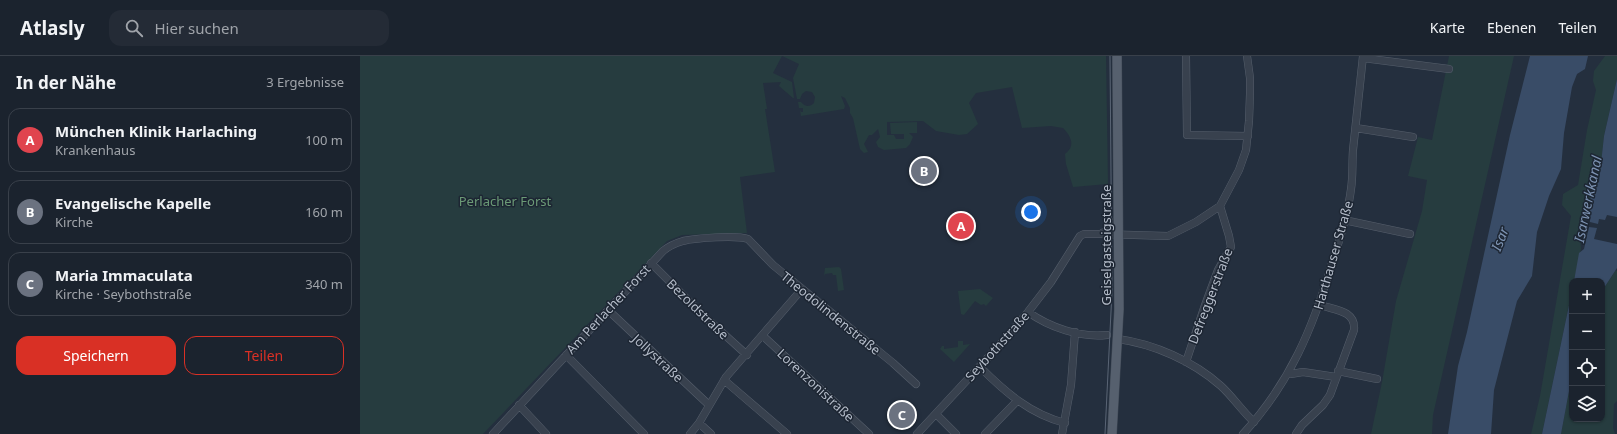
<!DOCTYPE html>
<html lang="de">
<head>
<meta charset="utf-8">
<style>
	:root { --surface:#1b232e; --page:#242b36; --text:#f1f3f6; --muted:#a0a4aa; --line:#39404a; --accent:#d93025 }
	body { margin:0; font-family:"Noto Sans",sans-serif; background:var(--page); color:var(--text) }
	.controls { position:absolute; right:12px; bottom:12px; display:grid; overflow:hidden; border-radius:8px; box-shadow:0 1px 3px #0004 }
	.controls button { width:36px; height:36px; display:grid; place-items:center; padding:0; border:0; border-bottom:1px solid var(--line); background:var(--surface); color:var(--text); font:20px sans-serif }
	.you { position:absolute; left:671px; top:156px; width:14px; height:14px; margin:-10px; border:3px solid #fff; border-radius:50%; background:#1a73e8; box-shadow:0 0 0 6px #1a73e833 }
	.badge { display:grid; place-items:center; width:26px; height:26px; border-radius:50%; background:var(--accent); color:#fff; font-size:13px; font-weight:700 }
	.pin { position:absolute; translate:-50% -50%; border:2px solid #fff; box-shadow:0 1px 4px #0006 }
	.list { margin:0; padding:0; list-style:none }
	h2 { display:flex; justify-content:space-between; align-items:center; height:52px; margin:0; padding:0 16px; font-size:17px }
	h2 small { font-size:13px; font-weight:400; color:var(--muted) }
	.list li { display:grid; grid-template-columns:26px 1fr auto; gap:12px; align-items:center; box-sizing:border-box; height:64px; margin:0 8px 8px; padding:0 8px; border:1px solid var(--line); border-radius:12px }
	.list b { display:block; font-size:15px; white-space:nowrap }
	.list p { margin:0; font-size:13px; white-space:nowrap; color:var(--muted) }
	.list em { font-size:13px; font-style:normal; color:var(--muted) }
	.actions { display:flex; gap:8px; padding:12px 16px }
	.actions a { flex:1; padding:9px 0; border:1px solid var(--accent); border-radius:12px; text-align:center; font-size:14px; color:var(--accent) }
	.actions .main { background:var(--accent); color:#fff }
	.icon { flex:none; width:22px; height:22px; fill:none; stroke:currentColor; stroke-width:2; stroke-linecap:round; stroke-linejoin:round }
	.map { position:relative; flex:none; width:1257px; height:378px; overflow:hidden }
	header { display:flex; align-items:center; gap:24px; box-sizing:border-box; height:56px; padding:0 20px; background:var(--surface); border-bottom:1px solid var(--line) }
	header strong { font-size:19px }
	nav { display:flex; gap:22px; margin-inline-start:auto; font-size:14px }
	.search { width:280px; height:36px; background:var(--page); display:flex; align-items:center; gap:10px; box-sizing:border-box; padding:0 14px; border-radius:12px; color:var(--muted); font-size:15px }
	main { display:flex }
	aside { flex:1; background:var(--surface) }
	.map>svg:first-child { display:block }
	.green { fill:#263c3f }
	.water { fill:#394c67 }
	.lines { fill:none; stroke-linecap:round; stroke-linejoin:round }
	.minor-casing { stroke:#565f6c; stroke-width:8 }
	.major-casing { stroke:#414a57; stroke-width:10 }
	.minor { stroke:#38414e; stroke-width:7 }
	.major { stroke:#56606e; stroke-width:9 }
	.tram { stroke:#5a6575; stroke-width:1 }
	.labels { text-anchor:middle; stroke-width:3; stroke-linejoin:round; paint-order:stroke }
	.park-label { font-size:13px; fill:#6b9a76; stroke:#1d2633 }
	.street-label { font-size:13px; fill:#b4bcc9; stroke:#1d2633 }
	.water-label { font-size:14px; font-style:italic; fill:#7c92b1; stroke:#1d2633 }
</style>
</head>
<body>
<header>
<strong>Atlasly</strong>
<div class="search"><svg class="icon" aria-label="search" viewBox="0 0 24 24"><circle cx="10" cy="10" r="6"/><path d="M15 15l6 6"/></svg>Hier suchen</div>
<nav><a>Karte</a><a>Ebenen</a><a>Teilen</a></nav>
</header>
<main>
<aside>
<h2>In der Nähe<small>3 Ergebnisse</small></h2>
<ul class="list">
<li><span class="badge" style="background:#e0444e">A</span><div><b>München Klinik Harlaching</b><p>Krankenhaus</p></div><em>100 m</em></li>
<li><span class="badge" style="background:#6b7280">B</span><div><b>Evangelische Kapelle</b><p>Kirche</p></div><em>160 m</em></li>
<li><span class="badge" style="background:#6b7280">C</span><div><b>Maria Immaculata</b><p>Kirche · Seybothstraße</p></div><em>340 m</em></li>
</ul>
<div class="actions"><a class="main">Speichern</a><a>Teilen</a></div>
</aside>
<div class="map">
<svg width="1257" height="378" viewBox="0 0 1257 378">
	<rect width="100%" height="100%" fill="#242f3e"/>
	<path class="green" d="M 0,0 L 422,0 L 413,17 L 432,26 L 434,42 L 433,42 L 419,30 L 421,26 L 403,27 L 407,53 L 405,53 L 415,116 L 380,121 L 387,177 L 322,179 L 307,185 L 123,378 L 0,378 Z
		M 422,0 L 746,0 L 748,128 L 713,131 L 706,108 L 705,98 C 716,90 711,80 703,72 L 691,70 L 662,72 L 652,31 L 616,37 L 609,47 L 618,68 L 607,78 L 599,79 L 576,75 L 563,65 L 527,66 L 527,79 L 534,79 L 536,83 L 544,83 L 544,78 L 531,78 L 530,67 L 557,66 L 557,77 L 549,77 L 553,81 L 550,88 L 546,92 L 524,94 L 518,91 L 516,86 L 520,81 L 518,73 L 512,79 L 509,79 L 504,88 L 508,96 L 504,97 L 500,93 L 493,62 L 490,57 L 490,52 L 485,42 L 481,40 L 485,50 L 484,53 L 441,60 L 440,54 L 441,56 L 443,56 L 443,52 L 439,52 L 438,46 L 441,46 C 445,51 450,51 454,47 L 455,41 L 452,36 L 446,35 L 442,38 L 440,43 L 437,43 L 433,22 L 439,8 Z
		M 1089,0 L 1154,0 L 1073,359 L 1072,378 L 1011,378 L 1022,326 L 1036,245 L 1062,155 L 1067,124 L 1048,120 L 1058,81 L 1072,84 Z
		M 1245,0 L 1257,0 L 1257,23 L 1244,80 L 1240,119 L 1220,179 L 1221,193 L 1214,225 L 1212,225 L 1212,235 L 1182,378 L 1171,378 L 1180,340 L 1211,160 L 1202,149 L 1203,138 L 1218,129 L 1227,74 L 1236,34 L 1233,25 L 1234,15 Z
		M 479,211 L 481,213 L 484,234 L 478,235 L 476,219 L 473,219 L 472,217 L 465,218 L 464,220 L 465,212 Z
		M 1255,215 L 1257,215 L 1257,345 L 1254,348 L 1253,372 L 1255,378 L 1201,378 L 1212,319 L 1212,363 L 1242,363 L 1242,235 Z
		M 620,233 L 633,242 L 626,250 L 624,248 L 621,249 L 615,245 L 604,259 L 601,258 L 598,235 Z
		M 598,285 L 603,285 L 603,289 L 610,288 L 594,306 L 580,293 L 582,290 L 584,290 L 584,293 L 598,291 Z"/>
	<path class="water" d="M 1170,0 L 1228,0 L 1225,13 L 1217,18 L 1212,31 L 1204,77 L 1201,113 L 1189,140 L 1177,176 L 1172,220 L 1157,245 L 1134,334 L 1131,378 L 1088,378 L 1098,310 L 1107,276 L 1150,79 Z
		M 1257,23 L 1257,161 L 1247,159 L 1245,164 L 1239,163 L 1238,168 L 1230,166 L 1230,162 L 1227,159 L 1233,129 L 1239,126 L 1244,80 Z
		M 1229,171 L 1237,172 L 1234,183 L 1257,188 L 1257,212 L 1242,235 L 1242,225 L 1214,225 L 1219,197 L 1224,193 Z
		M 1212,235 L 1212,319 L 1201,378 L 1182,378 Z"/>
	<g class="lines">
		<g class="minor-casing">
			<path id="minor" d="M 826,0 L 827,79 L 888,80
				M 1003,2 L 1089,13
				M 996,72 L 1053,81
				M 984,164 L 1050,178
				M 742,177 L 752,172 L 758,161
				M 291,207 L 344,260 L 387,299
				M 248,254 L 349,349
				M 668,256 C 689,271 720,282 747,279
				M 403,280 L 509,378
				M 758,283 C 794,288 833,305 861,330 C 873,341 882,355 894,366
				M 206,299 L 284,378
				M 826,306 L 844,252 L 858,214 L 871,191 L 869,180 L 860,150
				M 620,311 C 645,336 670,358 705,367
				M 978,315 L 1017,323
				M 929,317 L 931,318 L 943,316 L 976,321
				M 364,324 L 427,378
				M 159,349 L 186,378
				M 576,358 L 596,378
				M 339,367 L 351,378
				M 133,378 L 303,195 C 309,190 316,187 323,185 C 336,182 376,179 388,183 L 413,209 L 533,307 L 556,328
				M 330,378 L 339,367 L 366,321 L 442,233
				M 557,378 L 645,283 L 668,256 L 691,226 L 720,180 L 724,178 L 740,178 L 808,180 L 836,166 L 860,150 L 879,114 L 886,94 L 889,65 L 890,38 L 890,22 L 887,0
				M 625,378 L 657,345
				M 702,378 L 711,329 L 715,276
				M 883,378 C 930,327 953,272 972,207 C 980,183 988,158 991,133 C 993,121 992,107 993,94 C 996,63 1000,31 1003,0
				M 936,378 L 942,369 L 963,349 L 970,339 L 994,274 C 996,254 974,254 960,249"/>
		</g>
		<g class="major-casing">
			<path id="major" d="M 752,378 L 759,253 L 757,0"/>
		</g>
		<use href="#minor" class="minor"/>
		<use href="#major" class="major"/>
		<path class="tram" d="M 745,378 L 752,235 L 750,0"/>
	</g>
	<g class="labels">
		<g class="park-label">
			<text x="145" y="150">Perlacher Forst</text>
		</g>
		<g class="street-label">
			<text transform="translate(746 189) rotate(-90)" y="5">Geiselgasteigstraße</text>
			<text transform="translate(973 199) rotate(-74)" y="5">Harthauser Straße</text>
			<text transform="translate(850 240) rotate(-69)" y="5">Defreggerstraße</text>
			<text transform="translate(248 253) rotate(-47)" y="5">Am Perlacher Forst</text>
			<text transform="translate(338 253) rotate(44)" y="5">Bezoldstraße</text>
			<text transform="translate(471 257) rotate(39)" y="5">Theodolindenstraße</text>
			<text transform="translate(637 290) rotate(-48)" y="5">Seybothstraße</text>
			<text transform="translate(298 302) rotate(43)" y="5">Jollystraße</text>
			<text transform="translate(456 329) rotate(43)" y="5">Lorenzonistraße</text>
		</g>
		<g class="water-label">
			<text transform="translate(1228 143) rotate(-78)" y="5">Isarwerkkanal</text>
			<text transform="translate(1140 183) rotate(-69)" y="5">Isar</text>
		</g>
	</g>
</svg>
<div class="controls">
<button>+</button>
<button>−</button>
<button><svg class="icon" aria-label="locate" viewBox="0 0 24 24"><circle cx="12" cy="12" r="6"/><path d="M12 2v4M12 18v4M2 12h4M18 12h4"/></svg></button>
<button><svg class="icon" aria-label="layers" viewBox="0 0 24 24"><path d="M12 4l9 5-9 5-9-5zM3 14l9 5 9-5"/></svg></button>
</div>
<div class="you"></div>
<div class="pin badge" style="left:601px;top:170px;background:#e0444e">A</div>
<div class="pin badge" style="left:564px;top:115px;background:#6b7280">B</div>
<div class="pin badge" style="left:542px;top:359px;background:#6b7280">C</div>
</div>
</main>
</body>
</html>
